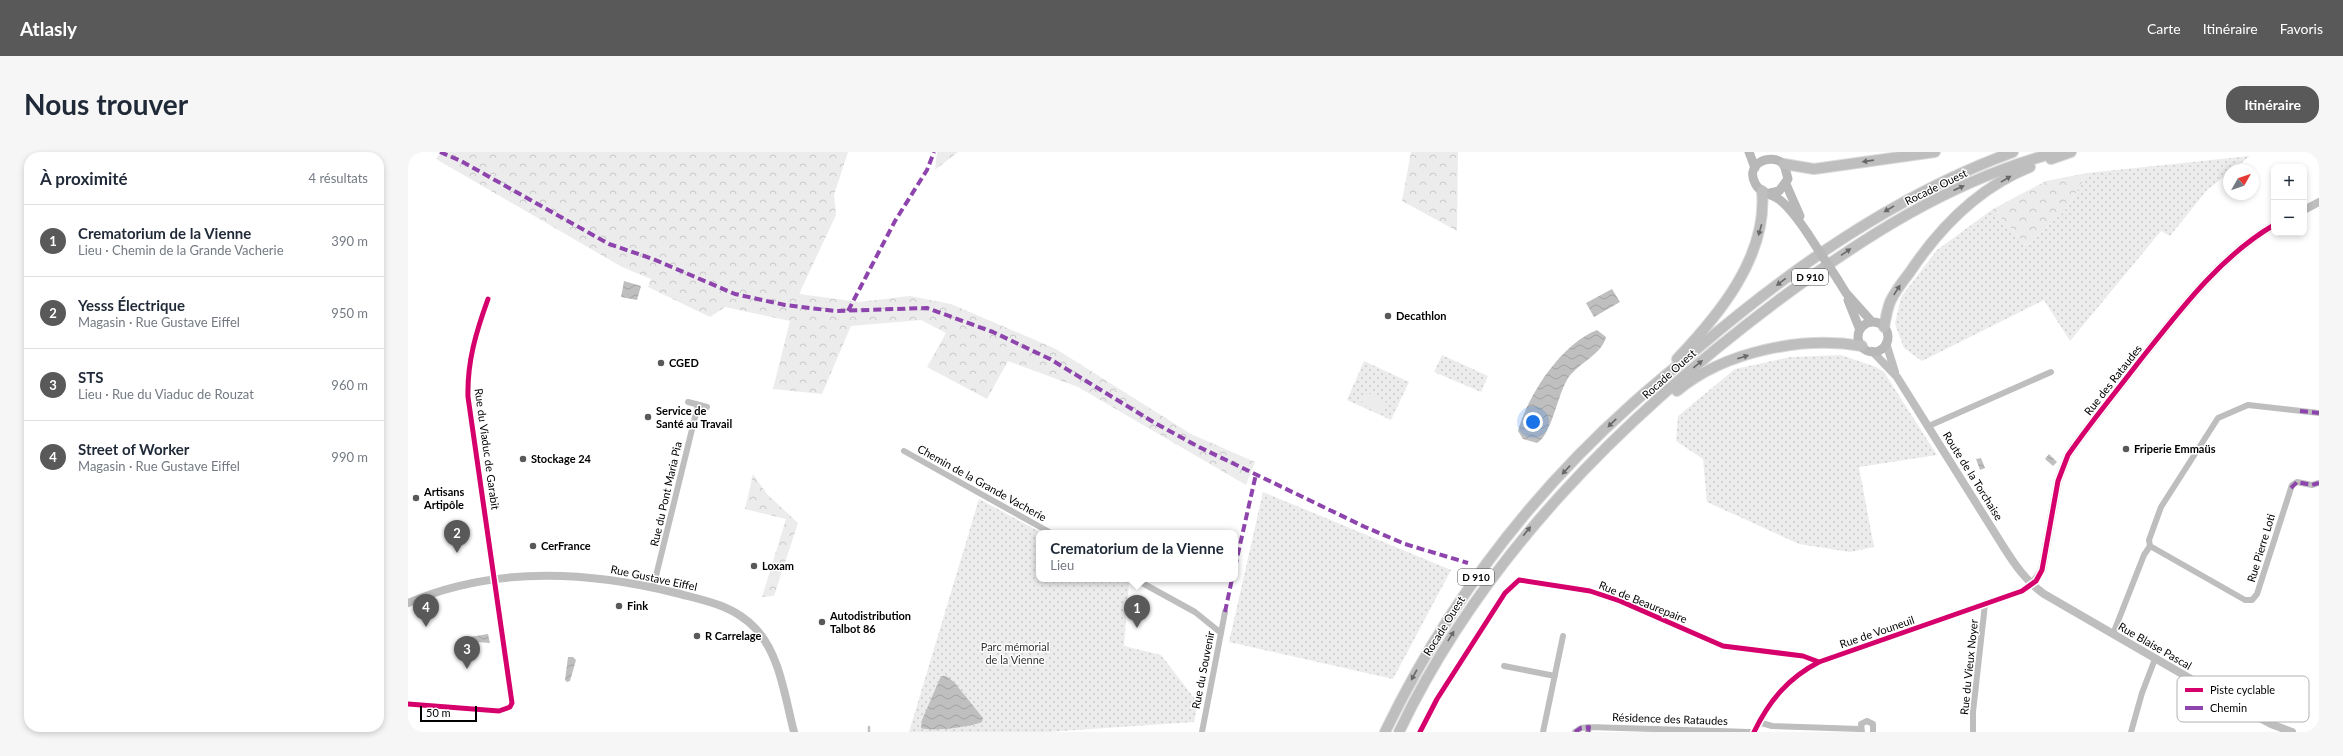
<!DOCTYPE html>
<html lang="fr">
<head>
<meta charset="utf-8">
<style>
	:root { --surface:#fff; --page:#f6f6f7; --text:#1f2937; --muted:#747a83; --line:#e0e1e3; --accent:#595959 }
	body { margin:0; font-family:Lato,sans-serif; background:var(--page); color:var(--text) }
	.controls { position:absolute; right:12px; top:12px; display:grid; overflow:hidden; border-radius:8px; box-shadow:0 2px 6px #0003 }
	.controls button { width:36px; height:36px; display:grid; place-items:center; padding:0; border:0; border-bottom:1px solid var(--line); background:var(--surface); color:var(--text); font:20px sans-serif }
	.compass { position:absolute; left:1815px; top:12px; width:36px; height:36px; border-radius:50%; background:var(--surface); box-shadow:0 2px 6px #0003; rotate:50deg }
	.scale { position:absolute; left:12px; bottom:10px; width:57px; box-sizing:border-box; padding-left:4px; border:2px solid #000; border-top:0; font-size:11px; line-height:14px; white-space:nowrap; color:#000; -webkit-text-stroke:3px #fff; paint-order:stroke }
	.you { position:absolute; left:1125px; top:270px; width:14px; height:14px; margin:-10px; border:3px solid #fff; border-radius:50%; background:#1a73e8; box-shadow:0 0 0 6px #1a73e833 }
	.badge { display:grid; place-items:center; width:26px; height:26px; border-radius:50%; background:var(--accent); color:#fff; font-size:13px; font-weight:700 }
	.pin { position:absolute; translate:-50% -33px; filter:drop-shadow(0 1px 2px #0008) }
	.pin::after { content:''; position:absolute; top:21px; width:14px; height:12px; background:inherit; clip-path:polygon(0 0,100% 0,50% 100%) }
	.popup { position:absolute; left:628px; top:378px; width:202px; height:52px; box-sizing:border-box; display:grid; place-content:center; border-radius:8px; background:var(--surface); filter:drop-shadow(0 1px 3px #0005); font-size:13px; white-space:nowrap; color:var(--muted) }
	.popup b { font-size:15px; color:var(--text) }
	.popup::after { content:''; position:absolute; left:50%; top:100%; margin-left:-8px; border:8px solid transparent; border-top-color:var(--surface) }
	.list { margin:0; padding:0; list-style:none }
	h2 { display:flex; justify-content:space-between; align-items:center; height:52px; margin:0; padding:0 16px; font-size:17px }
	h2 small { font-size:13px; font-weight:400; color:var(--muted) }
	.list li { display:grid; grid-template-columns:26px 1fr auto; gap:12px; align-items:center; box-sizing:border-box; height:72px; padding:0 16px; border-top:1px solid var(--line) }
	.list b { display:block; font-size:15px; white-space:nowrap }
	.list p { margin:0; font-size:13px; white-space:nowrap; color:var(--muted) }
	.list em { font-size:13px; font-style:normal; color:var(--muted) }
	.map { position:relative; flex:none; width:1911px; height:580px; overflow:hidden; border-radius:16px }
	header { display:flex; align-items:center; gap:24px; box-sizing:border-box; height:56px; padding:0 20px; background:var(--accent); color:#fff }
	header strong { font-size:19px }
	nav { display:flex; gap:22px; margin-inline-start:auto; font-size:14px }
	.intro { display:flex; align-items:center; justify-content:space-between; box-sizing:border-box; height:96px; padding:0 24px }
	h1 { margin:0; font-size:28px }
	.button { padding:10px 18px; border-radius:16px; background:var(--accent); color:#fff; font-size:14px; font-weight:700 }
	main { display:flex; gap:24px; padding:0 24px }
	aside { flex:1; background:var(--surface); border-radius:16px; box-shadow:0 2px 6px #0003 }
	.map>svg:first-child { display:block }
	.green { fill:url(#green-dots) }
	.forest { fill:url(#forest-crowns) }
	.pitch { fill:#ececec }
	.water { fill:url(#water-waves) }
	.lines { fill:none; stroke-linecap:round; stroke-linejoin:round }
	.stream { stroke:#bfbfbf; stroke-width:2.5 }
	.primary-casing { stroke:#dbdbdb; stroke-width:12 }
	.minor { stroke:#bebebe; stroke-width:6 }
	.tertiary { stroke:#bebebe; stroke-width:8 }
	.secondary { stroke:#b8b8b8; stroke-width:9 }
	.primary { stroke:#bebebe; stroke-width:10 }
	.secondary-bridge { stroke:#b8b8b8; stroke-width:9 }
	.quiet { stroke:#8e44ad; stroke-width:4; stroke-dasharray:8 4; stroke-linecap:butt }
	.cycleway-casing { stroke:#fff; stroke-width:8 }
	.cycleway { stroke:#d6006c; stroke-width:5 }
	.oneway { fill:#686868 }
	.poi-dot { fill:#595959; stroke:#fff; stroke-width:1.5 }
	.labels { text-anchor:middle; stroke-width:3; stroke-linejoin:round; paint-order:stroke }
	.shield { fill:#fff; stroke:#4c4c4c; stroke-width:1 }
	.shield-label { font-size:10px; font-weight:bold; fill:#000 }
	.street-label { font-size:11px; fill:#000; stroke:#fff }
	.poi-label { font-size:11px; font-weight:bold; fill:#000; stroke:#fff; text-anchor:start }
	.park-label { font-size:11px; fill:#333; stroke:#fff }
	.key { fill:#fff; stroke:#b2b2b2; stroke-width:1 }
	.key-label { font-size:11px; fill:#000 }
</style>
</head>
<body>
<header>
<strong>Atlasly</strong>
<nav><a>Carte</a><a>Itinéraire</a><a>Favoris</a></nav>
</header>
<div class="intro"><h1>Nous trouver</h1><a class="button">Itinéraire</a></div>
<main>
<aside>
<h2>À proximité<small>4 résultats</small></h2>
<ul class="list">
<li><span class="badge">1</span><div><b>Crematorium de la Vienne</b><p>Lieu · Chemin de la Grande Vacherie</p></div><em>390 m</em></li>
<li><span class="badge">2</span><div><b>Yesss Électrique</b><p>Magasin · Rue Gustave Eiffel</p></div><em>950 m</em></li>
<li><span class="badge">3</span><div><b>STS</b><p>Lieu · Rue du Viaduc de Rouzat</p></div><em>960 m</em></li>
<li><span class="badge">4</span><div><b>Street of Worker</b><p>Magasin · Rue Gustave Eiffel</p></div><em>990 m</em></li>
</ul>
</aside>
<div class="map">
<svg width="1911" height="580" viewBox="0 0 1911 580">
	<defs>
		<pattern id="green-dots" width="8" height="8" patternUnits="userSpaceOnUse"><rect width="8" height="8" fill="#ececec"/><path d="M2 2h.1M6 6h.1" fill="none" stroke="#c9c9c9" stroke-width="1.8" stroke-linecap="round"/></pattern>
		<pattern id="forest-crowns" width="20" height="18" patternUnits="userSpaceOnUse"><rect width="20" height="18" fill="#ececec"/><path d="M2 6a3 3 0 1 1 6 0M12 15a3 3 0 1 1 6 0" fill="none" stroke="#c9c9c9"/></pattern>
		<pattern id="water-waves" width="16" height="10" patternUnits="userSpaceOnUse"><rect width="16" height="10" fill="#bfbfbf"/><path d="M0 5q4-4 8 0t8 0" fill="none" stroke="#a2a2a2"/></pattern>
	</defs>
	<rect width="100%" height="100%" fill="#fff"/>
	<path class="green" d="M 1842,4 L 1824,18 L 1821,18 L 1821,21 L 1799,38 L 1762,84 L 1753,79 L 1662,189 L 1636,148 L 1514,209 L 1496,196 L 1487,172 L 1493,145 L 1529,98 L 1585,57 L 1619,94 L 1659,56 L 1679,21 Z
		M 1034,203 L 1080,224 L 1073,240 L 1026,220 Z
		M 1433,203 L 1468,215 L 1476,220 L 1529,303 L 1451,315 L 1466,395 L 1442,400 L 1391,392 L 1299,350 L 1295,307 L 1268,289 L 1270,264 L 1327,217 L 1383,205 Z
		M 956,209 L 1001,230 L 983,268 L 939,248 Z
		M 855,340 L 1043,418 L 985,527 L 821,490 Z
		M 571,347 L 634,381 L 631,381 L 631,427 L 721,429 L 716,494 L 753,503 L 790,551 L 786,570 L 639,580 L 501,580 Z"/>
	<path class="forest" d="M 33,0 L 440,0 L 426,43 L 428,63 L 391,142 L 451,150 L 502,144 L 543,152 L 648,197 L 783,282 L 847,310 L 838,333 L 670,235 L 600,209 L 579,247 L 519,215 L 538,181 L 513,168 L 443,174 L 414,242 L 365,237 L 382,169 L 317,155 L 302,165 L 240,135 L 243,127 L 214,115 L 28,7 Z
		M 529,0 L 550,0 L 527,18 Z
		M 1003,0 L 1050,0 L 1049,79 L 994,49 Z
		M 1679,21 L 1659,56 L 1619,94 L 1585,57 L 1638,29 Z
		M 345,322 L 359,342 L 390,371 L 366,444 L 354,445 L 378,367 L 337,357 Z"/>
	<path class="pitch" d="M 958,240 L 978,250 L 973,261 L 953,252 Z"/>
	<path class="water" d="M 216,129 L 233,134 L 229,148 L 213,145 Z
		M 1204,137 L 1212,150 L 1186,165 L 1178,151 Z
		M 1189,178 L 1198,185 C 1194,203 1168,212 1159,228 C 1150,242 1143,284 1129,291 L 1115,287 L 1110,279 C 1120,243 1153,192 1189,178 Z
		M 1641,302 L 1649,310 L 1645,314 L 1637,307 Z
		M 1573,306 L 1577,316 L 1572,318 L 1568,307 Z
		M 80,482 L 82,491 L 56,489 L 56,486 Z
		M 160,505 L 165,505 L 168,508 L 162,529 L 159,530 L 157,528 Z
		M 533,524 L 538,524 L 546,530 L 575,566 L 574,570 C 562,575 524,580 513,576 L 514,568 Z"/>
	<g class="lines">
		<path class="stream" d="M 461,575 L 461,580"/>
		<g class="primary-casing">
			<path id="primary" d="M 1643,7 L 1663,0
				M 1376,12 L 1406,17 L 1527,0
				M 1476,175 C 1478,166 1479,156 1483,148 C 1488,138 1495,129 1502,120 C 1532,75 1572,35 1622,15
				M 1269,207 C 1311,163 1360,104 1354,39
				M 1269,239 C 1317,199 1394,184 1454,194
				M 977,580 C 1037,456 1120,345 1223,253 C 1245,233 1268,215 1290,196 C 1385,115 1488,43 1605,0
				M 991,580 C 1075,404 1214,266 1368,150 C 1454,86 1545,27 1650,0"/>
		</g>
		<path class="minor" d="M 280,250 L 299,255
			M 1521,276 L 1523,273 L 1643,220
			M 496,299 L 643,381
			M 1742,394 L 1837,448 L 1844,448 L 1849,442 L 1884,333 L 1889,330 L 1904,333 L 1911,331
			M 727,427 L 787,460 L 813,481
			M 245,436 L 290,253
			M 1705,482 L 1736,403 L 1742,394 L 1741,388 L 1753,355 L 1810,266 L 1840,253 L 1911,261
			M 1096,514 L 1147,524
			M 0,552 L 91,559 L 102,555 L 104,551 L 60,245 C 59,210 68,180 80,147
			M 1350,570 L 1364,574 L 1452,577
			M 1181,575 L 1342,580
			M 794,580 L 817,460
			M 1012,580 L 1029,547 L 1097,441 L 1111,428 L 1182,439 L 1212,449 L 1315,494 L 1395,504 L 1411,510
			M 1135,580 L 1155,484
			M 1167,580 L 1173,576 L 1181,575 L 1180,580
			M 1346,580 C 1361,549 1380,526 1411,510 L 1614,439 L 1624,433
			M 1454,580 L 1453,572 L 1459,569 L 1465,572 L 1465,580
			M 1565,580 L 1565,560 L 1577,452
			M 1723,580 L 1734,541 L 1747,507"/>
		<path class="tertiary" d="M 1896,58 L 1911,50
			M 1478,191 L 1487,220
			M 1464,199 L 1489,225 L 1595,394 C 1607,413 1618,429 1636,442 L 1833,556 L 1863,572 L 1884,580
			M 1624,433 L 1634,418 L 1650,329 L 1660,303 C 1682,271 1707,241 1730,211 C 1769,162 1811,105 1866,73
			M 0,451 C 85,414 180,419 268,441 C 298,449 325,453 347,476 C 372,502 377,546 386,580"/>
		<path class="secondary" d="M 1341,0 L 1347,16
			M 1378,32 L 1392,64
			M 1362,41 L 1371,39 L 1380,27 L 1376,12 C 1362,0 1337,12 1347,31 C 1351,41 1364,42 1372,48 C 1383,57 1392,70 1400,82
			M 1430,128 L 1438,141 L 1464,170
			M 1440,148 L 1452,178
			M1450 185a15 15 0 1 1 30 0a15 15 0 1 1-30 0Z"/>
		<use href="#primary" class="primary"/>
		<path class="secondary-bridge" d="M 1400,82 L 1430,128"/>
		<path class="quiet" d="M 32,0 L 53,9 L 201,92 L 245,107 L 327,142 L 377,153 L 427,159 L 519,156 L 585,180 L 642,207 L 747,271 L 791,295 L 957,375 L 997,392 L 1060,411
			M 440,159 L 487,69 L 519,18 L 526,0
			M 1892,259 L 1911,261
			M 1883,336 L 1889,330 L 1904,333 L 1911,331
			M 827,415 L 848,322
			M 817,460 L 824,427
			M 1167,580 L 1173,576 L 1181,575 L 1180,580"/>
		<g class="cycleway-casing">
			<path id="cycleway" d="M 0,552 L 91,559 L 102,555 L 104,551 L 60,245 C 59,210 68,180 80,147
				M 1012,580 L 1029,547 L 1097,441 L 1111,428 L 1182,439 L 1212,449 L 1315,494 L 1395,504 L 1411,510
				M 1346,580 C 1361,549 1380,526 1411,510 L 1614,439 L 1628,429 L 1634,418 L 1650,329 L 1660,303 C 1682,271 1707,241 1730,211 C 1769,162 1811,105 1866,73"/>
		</g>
		<use href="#cycleway" class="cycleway"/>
	</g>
	<defs><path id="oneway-solid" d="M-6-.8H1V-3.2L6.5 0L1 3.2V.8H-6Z"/></defs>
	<g class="oneway">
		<use href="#oneway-solid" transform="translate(1460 9) rotate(172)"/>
		<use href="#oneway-solid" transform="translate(1598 27) rotate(-31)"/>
		<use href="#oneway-solid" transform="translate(1551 36) rotate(-25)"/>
		<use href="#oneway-solid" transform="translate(1481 57) rotate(149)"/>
		<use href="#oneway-solid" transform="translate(1352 78) rotate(106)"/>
		<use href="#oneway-solid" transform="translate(1438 100) rotate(-34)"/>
		<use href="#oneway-solid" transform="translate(1373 130) rotate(143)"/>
		<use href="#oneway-solid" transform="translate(1489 138) rotate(-57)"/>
		<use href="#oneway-solid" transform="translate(1335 205) rotate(-17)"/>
		<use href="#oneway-solid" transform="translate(1290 212) rotate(-39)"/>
		<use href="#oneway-solid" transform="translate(1204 271) rotate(136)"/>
		<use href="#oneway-solid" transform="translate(1158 318) rotate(133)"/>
		<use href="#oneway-solid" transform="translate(1119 379) rotate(-51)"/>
		<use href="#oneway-solid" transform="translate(1043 484) rotate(-58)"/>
		<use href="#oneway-solid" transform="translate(1006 523) rotate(119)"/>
	</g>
	<g class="poi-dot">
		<circle cx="980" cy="164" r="4"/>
		<circle cx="253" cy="211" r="4"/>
		<circle cx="240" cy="265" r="4"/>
		<circle cx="1718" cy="297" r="4"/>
		<circle cx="115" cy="307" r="4"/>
		<circle cx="8" cy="346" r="4"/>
		<circle cx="125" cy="394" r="4"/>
		<circle cx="346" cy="414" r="4"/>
		<circle cx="211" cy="454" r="4"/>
		<circle cx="414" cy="470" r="4"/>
		<circle cx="289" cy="484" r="4"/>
	</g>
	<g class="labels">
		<g class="shield">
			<rect x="1384" y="117" width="36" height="16" rx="3"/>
			<rect x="1050" y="417" width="36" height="16" rx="3"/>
		</g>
		<g class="shield-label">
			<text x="1402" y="129">D 910</text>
			<text x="1068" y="429">D 910</text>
		</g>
		<g class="street-label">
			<text transform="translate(1528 35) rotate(-26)" y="4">Rocade Ouest</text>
			<text transform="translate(1261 222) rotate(-42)" y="4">Rocade Ouest</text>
			<text transform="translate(1705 228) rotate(-52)" y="4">Rue des Rataudes</text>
			<text transform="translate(79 297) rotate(82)" y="4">Rue du Viaduc de Garabit</text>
			<text transform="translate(1565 324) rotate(58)" y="4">Route de la Torchaise</text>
			<text transform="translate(574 331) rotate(29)" y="4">Chemin de la Grande Vacherie</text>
			<text transform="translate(258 342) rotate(-77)" y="4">Rue du Pont Maria Pia</text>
			<text transform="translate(1853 396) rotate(-73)" y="4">Rue Pierre Loti</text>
			<text transform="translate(246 426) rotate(12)" y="4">Rue Gustave Eiffel</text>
			<text transform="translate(1235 450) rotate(22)" y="4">Rue de Beaurepaire</text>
			<text transform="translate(1036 474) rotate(-58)" y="4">Rocade Ouest</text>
			<text transform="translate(1469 480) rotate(-19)" y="4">Rue de Vouneuil</text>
			<text transform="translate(1747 494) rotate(30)" y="4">Rue Blaise Pascal</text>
			<text transform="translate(1561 515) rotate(-84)" y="4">Rue du Vieux Noyer</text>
			<text transform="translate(795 518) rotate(-79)" y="4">Rue du Souvenir</text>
			<text transform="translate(1262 567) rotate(2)" y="4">Résidence des Rataudes</text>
		</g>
		<g class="poi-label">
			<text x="988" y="168">Decathlon</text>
			<text x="261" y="215">CGED</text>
			<text x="248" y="263">Service de<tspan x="248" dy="13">Santé au Travail</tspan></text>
			<text x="1726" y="301">Friperie Emmaüs</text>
			<text x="123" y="311">Stockage 24</text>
			<text x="16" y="344">Artisans<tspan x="16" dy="13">Artipôle</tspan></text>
			<text x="133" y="398">CerFrance</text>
			<text x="354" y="418">Loxam</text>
			<text x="219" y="458">Fink</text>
			<text x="422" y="468">Autodistribution<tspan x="422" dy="13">Talbot 86</tspan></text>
			<text x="297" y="488">R Carrelage</text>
		</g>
		<g class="park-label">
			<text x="607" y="499">Parc mémorial<tspan x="607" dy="13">de la Vienne</tspan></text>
		</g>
	</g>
	<rect x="1769" y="524" width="132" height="46" rx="6" class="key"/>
	<rect x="1777" y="536" width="18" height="4" fill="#d6006c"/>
	<rect x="1777" y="554" width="18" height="4" fill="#8e44ad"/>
	<g class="key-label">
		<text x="1802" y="542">Piste cyclable</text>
		<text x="1802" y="560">Chemin</text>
	</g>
</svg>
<div class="controls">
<button>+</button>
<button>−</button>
</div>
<svg class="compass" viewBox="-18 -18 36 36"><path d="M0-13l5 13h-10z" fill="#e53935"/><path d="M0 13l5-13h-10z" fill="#747a83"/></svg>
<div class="scale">50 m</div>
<div class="you"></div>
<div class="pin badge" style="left:729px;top:476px">1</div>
<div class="popup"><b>Crematorium de la Vienne</b>Lieu</div>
<div class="pin badge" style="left:49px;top:401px">2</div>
<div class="pin badge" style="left:59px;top:517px">3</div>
<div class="pin badge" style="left:18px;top:475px">4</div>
</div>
</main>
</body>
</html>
